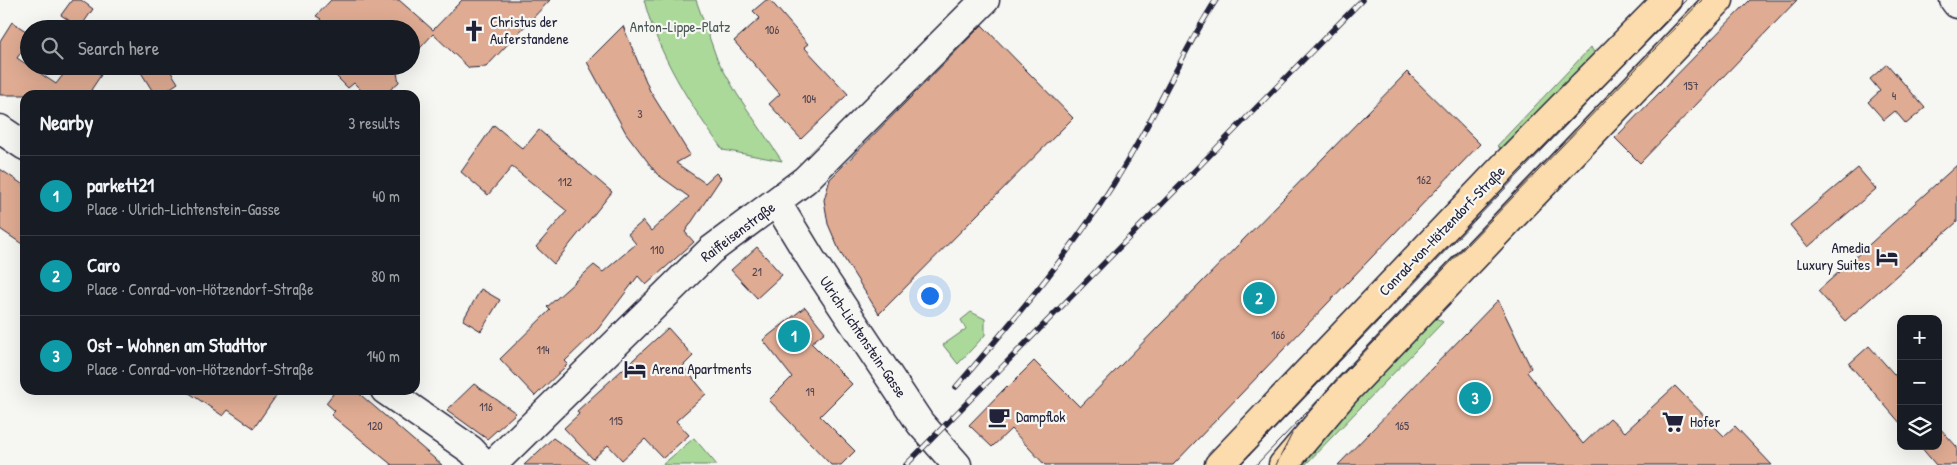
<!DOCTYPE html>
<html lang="en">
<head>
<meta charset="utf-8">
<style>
	:root { --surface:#171b24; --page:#242831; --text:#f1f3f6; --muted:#9ea1a6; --line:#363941; --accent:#7c3aed }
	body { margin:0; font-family:"Patrick Hand",sans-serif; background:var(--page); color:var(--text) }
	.controls { position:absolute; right:15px; bottom:15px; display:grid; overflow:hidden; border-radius:10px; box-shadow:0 5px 20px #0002 }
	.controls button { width:45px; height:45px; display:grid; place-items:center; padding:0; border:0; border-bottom:1px solid var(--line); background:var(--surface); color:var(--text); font:25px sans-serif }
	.you { position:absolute; left:929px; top:295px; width:18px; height:18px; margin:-12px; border:4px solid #fff; border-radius:50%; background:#1a73e8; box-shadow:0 0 0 8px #1a73e833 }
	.badge { display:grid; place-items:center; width:32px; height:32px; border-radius:50%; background:var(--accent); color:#fff; font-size:16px; font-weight:700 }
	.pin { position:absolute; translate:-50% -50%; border:2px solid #fff; box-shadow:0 1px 5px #0006 }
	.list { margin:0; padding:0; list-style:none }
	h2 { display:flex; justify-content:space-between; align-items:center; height:65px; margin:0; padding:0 20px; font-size:21px }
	h2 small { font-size:16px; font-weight:400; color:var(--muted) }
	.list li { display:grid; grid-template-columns:32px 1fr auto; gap:15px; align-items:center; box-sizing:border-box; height:80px; padding:0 20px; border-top:1px solid var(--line) }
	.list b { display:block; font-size:19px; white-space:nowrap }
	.list p { margin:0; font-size:16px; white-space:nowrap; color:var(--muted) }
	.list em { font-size:16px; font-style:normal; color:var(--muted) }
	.icon { flex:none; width:28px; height:28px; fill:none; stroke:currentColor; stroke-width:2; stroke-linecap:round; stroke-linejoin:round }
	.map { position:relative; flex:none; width:1957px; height:465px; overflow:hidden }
	.search { position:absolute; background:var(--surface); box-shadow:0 5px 20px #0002; left:20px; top:20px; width:400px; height:55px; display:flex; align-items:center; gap:12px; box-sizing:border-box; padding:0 18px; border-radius:28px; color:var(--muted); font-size:19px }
	.panel { position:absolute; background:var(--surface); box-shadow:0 5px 20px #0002; left:20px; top:90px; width:400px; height:305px; border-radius:15px }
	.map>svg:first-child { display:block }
	.green { fill:#abd999; stroke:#667e6a }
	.building { fill:#dfab92; stroke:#22223b }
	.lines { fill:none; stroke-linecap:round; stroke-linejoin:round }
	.minor-casing { stroke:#22223b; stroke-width:31 }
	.tertiary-casing { stroke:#22223b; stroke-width:31 }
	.primary-casing { stroke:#22223b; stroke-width:31 }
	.minor { stroke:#f6f6f2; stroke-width:28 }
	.tertiary { stroke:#f6f6f2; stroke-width:28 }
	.primary { stroke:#fcdcac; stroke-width:28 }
	.tram { stroke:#22223b; stroke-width:1 }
	.rail-casing { stroke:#22223b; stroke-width:5.5 }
	.rail { stroke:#f6f6f2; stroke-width:4; stroke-dasharray:11; stroke-linecap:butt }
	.labels { text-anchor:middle; stroke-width:4.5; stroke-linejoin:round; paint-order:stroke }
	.number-label { font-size:12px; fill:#514451 }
	.poi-label { font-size:15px; fill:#22223b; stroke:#f6f6f2; text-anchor:start }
	.park-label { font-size:15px; fill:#4b5957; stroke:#f6f6f2 }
	.street-label { font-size:15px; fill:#22223b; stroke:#f6f6f2 }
</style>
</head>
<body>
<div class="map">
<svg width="1957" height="465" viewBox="0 0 1957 465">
	<rect width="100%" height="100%" fill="#f6f6f2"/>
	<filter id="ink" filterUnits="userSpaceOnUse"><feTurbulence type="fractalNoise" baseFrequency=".02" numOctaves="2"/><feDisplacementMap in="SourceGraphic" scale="10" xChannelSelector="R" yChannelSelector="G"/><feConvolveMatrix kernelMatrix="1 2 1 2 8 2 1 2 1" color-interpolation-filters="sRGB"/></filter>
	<g filter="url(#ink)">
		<path class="green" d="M 644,0 L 696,0 L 717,59 L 737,94 L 782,161 L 723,150 C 690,105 658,54 644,0 Z
			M 1591,47 L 1596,57 L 1502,149 L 1497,146 Z
			M 971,312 L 985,319 L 985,335 L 958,364 L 943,345 L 966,329 L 961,320 Z
			M 1434,317 L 1443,322 L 1305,465 L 1291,465 Z
			M 694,438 L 717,465 L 662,465 Z"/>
		<path class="building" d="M 72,0 L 81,0 L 93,9 L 80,28 L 61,15 Z
			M 331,0 L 399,0 L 433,30 L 462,0 L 550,0 L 486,67 L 469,68 L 433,34 L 411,58 L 411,29 L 310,29 L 321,19 L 316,16 Z
			M 766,0 L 770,0 L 808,44 L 804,47 L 848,94 L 801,139 L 769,104 L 780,94 L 734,41 L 760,18 L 753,11 Z
			M 1750,0 L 1797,0 L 1640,163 L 1615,138 Z
			M 12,22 L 29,33 L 29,41 L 17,58 L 56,84 L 66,71 L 71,75 L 77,66 L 89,66 L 101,75 L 91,90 L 98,95 L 0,95 L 0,41 Z
			M 982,25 L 1073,118 L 879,314 L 840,252 L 828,224 L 824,200 L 830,179 Z
			M 623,26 L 650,91 L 690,155 L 676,163 L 705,183 L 716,173 L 721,178 L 685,232 L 694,242 L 646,285 L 638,276 L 598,329 L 565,361 L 568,364 L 535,396 L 500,359 L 550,310 L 547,307 L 594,265 L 603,272 L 636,244 L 628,234 L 643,221 L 651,231 L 689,197 L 657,174 L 626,133 L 587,62 Z
			M 1887,64 L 1925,108 L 1906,124 L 1895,111 L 1884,120 L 1868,102 L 1880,91 L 1870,79 Z
			M 137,66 L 167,66 L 178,83 L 160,95 L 155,95 Z
			M 326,66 L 403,66 L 397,73 L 399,82 L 384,95 L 366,95 L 354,83 L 348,88 Z
			M 1407,72 L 1480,144 L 1173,465 L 1045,465 L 1011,429 L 992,447 L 969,425 L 1006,387 L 1007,388 L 1034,361 L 1080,407 Z
			M 494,125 L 523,149 L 539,130 L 612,192 L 554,264 L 536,247 L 567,211 L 512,167 L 488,195 L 461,172 Z
			M 1957,165 L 1957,222 L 1845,321 L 1818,291 Z
			M 1858,168 L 1876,189 L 1808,247 L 1790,225 Z
			M 0,169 L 25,186 L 25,246 L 0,229 Z
			M 757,247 L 782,275 L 757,298 L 731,270 Z
			M 481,289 L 500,300 L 481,331 L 463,320 Z
			M 1498,300 L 1531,368 L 1527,372 L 1583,444 L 1610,418 L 1625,432 L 1675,386 L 1724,436 L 1735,426 L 1772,465 L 1338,465 Z
			M 805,307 L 825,332 L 811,343 L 852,384 L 820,416 L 855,451 L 841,465 L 831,465 L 769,400 L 792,377 L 763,340 Z
			M 668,328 L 693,356 L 683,366 L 706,394 L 676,421 L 689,435 L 663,458 L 645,439 L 622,460 L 608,445 L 593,459 L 564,428 L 579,414 L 577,411 Z
			M 1869,346 L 1901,382 L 1901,424 L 1849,364 Z
			M 474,384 L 516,413 L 487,439 L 447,410 Z
			M 185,390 L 280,390 L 254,428 L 228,410 L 223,416 Z
			M 336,390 L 355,390 L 442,465 L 392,465 L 331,415 L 335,411 L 326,403 Z
			M 1938,426 L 1957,447 L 1957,465 L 1936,465 L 1920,446 L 1938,446 Z
			M 553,438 L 591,465 L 524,465 Z"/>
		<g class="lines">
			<g class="minor-casing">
				<path id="minor" d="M 1954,0 L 1957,4
					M 0,129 L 25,146
					M 385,390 L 471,450 L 485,465"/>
			</g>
			<g class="tertiary-casing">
				<path id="tertiary" d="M 777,203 L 813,262 L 920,423 L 957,465
					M 492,465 L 711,250 L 805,180 L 985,0"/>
			</g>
			<g class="primary-casing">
				<path id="primary" d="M 1219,465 L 1506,164 L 1667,0
					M 1283,465 L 1346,391 L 1719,0"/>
			</g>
			<use href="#minor" class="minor"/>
			<use href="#tertiary" class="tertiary"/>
			<use href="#primary" class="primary"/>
			<path class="tram" d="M 1240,465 L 1686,0
				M 1256,465 L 1702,0
				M 1276,465 L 1292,434"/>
			<g class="rail-casing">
				<path id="rail" d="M 956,387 C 1018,315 1080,242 1128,160 C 1159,108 1183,51 1216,0
					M 906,465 L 1362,0"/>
			</g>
			<use href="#rail" class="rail"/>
		</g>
	</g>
	<defs>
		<g id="church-bare" transform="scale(1.725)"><path d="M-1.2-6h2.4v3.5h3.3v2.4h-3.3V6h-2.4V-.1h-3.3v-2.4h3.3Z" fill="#22223b" stroke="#f6f6f2" stroke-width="2.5" paint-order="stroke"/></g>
		<g id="hotel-bare" transform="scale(1.725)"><path d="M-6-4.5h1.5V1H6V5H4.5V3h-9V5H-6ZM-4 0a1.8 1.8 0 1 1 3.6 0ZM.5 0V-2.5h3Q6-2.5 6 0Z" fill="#22223b" stroke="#f6f6f2" stroke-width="2.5" paint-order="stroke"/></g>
		<g id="cafe-bare" transform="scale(1.725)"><path d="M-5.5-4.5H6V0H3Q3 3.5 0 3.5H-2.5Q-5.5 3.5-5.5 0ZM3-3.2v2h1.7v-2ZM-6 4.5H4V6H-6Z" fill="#22223b" stroke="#f6f6f2" stroke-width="2.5" paint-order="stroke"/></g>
		<g id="supermarket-bare" transform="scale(1.725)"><path d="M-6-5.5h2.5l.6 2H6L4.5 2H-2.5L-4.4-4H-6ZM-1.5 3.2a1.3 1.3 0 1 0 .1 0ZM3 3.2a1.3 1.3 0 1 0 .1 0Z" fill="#22223b" stroke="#f6f6f2" stroke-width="2.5" paint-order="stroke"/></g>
	</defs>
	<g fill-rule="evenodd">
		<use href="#church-bare" x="474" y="31"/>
		<use href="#hotel-bare" x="1887" y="257"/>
		<use href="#hotel-bare" x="635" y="369"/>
		<use href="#cafe-bare" x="999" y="417"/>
		<use href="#supermarket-bare" x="1673" y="422"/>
	</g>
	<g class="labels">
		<g class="number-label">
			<text x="772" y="34">106</text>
			<text x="1691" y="90">157</text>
			<text x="1894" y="100">4</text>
			<text x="809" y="103">104</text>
			<text x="640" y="118">3</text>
			<text x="1424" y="184">162</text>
			<text x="565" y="186">112</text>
			<text x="657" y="254">110</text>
			<text x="757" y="276">21</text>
			<text x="1278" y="339">166</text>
			<text x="543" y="354">114</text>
			<text x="810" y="396">19</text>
			<text x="486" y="411">116</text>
			<text x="616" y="425">115</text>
			<text x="375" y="430">120</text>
			<text x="1402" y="430">165</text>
		</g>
		<g class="poi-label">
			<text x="490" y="27">Christus der<tspan x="490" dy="17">Auferstandene</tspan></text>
			<text x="1870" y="253" text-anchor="end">Amedia<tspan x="1870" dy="17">Luxury Suites</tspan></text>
			<text x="652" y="374">Arena Apartments</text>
			<text x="1016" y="422">Dampflok</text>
			<text x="1690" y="427">Hofer</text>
		</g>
		<g class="park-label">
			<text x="680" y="32">Anton-Lippe-Platz</text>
		</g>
		<g class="street-label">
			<text transform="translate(1442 231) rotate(-46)" y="5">Conrad-von-Hötzendorf-Straße</text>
			<text transform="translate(738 232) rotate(-37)" y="5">Raiffeisenstraße</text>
			<text transform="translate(863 337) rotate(56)" y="5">Ulrich-Lichtenstein-Gasse</text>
		</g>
	</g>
</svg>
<div class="controls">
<button>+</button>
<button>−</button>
<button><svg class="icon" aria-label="layers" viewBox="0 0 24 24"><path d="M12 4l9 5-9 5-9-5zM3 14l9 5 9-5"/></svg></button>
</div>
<div class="you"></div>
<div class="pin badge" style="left:794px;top:336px;background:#0f9aa8">1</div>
<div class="pin badge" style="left:1259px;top:298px;background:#0f9aa8">2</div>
<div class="pin badge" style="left:1475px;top:398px;background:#0f9aa8">3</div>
<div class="search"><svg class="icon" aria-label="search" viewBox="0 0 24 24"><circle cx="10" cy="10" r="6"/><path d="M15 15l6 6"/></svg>Search here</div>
<section class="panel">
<h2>Nearby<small>3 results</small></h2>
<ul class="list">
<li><span class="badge" style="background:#0f9aa8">1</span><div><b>parkett21</b><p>Place · Ulrich-Lichtenstein-Gasse</p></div><em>40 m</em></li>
<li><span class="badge" style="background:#0f9aa8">2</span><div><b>Caro</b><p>Place · Conrad-von-Hötzendorf-Straße</p></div><em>80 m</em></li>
<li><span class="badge" style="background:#0f9aa8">3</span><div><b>Ost - Wohnen am Stadttor</b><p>Place · Conrad-von-Hötzendorf-Straße</p></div><em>140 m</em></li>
</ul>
</section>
</div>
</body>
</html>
